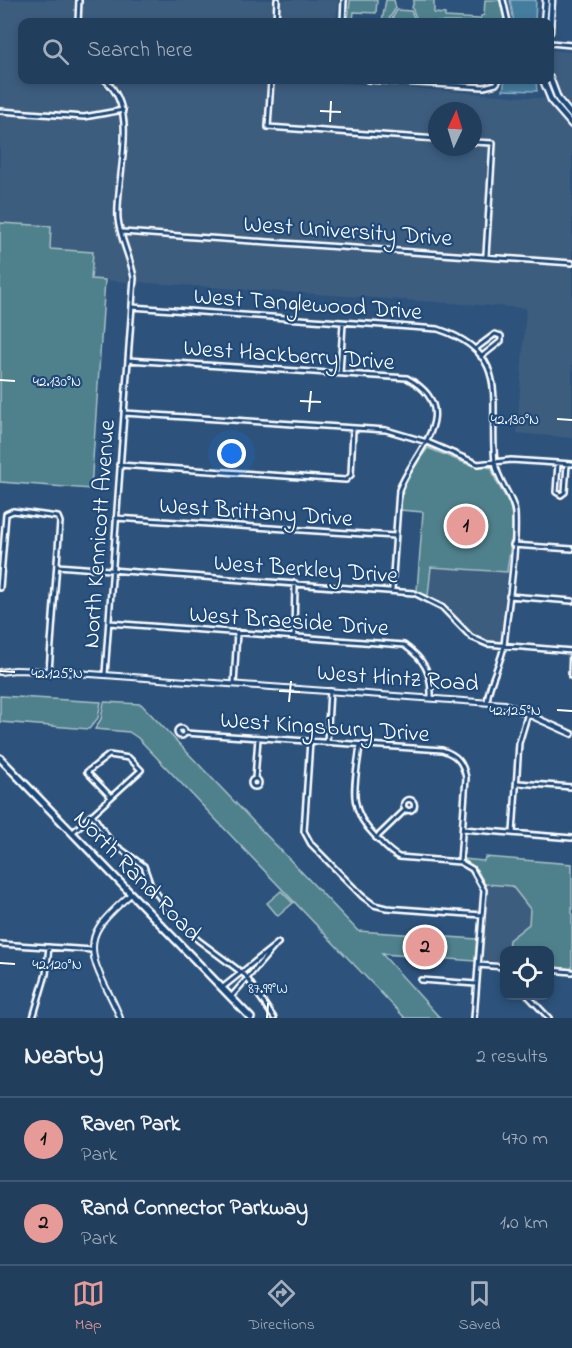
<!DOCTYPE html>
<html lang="en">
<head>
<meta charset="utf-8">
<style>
	:root { --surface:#223e5d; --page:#2e4966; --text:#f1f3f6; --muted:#a2aebc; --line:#3f5772; --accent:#e69b98 }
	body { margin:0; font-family:"Indie Flower",sans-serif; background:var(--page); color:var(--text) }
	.controls { position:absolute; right:18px; bottom:18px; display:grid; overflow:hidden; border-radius:12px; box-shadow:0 3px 9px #0003 }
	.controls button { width:54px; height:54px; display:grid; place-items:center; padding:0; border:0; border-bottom:2px solid var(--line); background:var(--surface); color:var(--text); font:30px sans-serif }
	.compass { position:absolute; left:428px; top:102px; width:54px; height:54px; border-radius:50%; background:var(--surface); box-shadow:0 3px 9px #0003; rotate:4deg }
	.you { position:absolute; left:232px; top:454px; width:21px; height:21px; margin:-15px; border:4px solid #fff; border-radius:50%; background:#1a73e8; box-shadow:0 0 0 9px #1a73e833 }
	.badge { display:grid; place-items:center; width:39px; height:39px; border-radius:50%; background:var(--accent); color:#111; font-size:20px; font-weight:700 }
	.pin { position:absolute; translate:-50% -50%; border:3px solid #fff; box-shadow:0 2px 6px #0006 }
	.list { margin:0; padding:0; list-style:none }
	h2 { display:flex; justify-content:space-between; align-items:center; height:78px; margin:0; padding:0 24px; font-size:26px }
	h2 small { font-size:20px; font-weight:400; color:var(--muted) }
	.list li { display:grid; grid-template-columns:39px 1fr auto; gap:18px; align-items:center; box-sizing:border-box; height:84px; padding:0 24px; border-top:2px solid var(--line) }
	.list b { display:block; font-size:22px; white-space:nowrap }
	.list p { margin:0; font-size:20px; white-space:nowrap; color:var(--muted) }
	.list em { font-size:20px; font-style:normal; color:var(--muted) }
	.icon { flex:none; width:33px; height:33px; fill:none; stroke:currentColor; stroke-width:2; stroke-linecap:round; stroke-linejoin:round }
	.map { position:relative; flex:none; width:572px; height:1018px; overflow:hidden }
	.search { position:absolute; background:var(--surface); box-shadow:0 3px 9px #0003; left:18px; right:18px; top:18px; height:66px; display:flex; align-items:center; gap:15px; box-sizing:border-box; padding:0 21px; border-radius:12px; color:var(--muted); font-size:22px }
	.sheet { height:246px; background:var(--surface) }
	nav { display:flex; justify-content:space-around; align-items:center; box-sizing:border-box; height:84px; border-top:2px solid var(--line); background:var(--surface); font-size:16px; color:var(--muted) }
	nav a { display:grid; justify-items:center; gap:3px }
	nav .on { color:var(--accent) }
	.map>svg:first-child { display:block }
	.built { fill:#3e5d7f; fill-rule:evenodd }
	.green { fill:#4f818c; stroke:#a7c0c6; stroke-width:1.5 }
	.water { fill:#447d9f; stroke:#8fb1c5; stroke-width:1.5 }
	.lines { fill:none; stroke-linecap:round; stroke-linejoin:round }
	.minor-casing { stroke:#fff; stroke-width:8 }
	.tertiary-casing { stroke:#fff; stroke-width:8 }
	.secondary-casing { stroke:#fff; stroke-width:9 }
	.primary-casing { stroke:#fff; stroke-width:10 }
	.minor { stroke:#1f4a7a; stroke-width:3 }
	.tertiary { stroke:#1f4a7a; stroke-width:4 }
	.secondary { stroke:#1f4a7a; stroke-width:4.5 }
	.primary { stroke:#1f4a7a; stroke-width:5 }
	.ticks { fill:none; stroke:#fff; stroke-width:2 }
	.labels { text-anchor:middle; stroke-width:4.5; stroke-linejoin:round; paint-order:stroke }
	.street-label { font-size:24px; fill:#fff; stroke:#1f4a7a }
	.ticks-label { font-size:15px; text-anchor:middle; fill:#fff; stroke:#1f4a7a; stroke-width:4.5; stroke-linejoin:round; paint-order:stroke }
</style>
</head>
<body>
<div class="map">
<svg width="572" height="1018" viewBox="0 0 572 1018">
	<rect width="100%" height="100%" fill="#2d537c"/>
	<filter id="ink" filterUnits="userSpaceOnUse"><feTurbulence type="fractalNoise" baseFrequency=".0167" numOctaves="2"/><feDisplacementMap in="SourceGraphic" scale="12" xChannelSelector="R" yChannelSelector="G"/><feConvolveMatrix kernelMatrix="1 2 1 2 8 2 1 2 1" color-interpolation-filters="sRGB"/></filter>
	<g filter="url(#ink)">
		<path class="built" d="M 0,0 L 76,0 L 75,22 L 22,22 L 22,80 L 99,80 L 117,103 L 120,115 L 114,221 L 127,259 L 128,282 L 91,279 L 50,249 L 51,226 L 0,223 Z
			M 82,0 L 338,0 L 336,22 L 82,22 Z
			M 551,50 L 572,52 L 572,112 L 564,104 L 553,82 L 550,69 Z
			M 109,80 L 332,80 L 332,82 L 548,99 L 572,122 L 572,438 L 517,433 L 526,308 L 137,282 L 136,269 L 121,220 L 128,109 L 120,90 ZM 437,111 L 473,111 L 473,147 L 437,147 Z
			M 431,567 L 507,572 L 500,643 L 487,641 L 470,632 L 445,606 L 428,596 Z
			M 485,884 L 512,886 L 530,909 L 529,924 L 509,940 L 508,950 L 504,950 L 504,963 L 481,959 Z"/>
		<path class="green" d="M 350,0 L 377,0 L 376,13 L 354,12 L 353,20 L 382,21 L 386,0 L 394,0 L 396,8 L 387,22 L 348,22 Z
			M 414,0 L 434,0 L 434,13 L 445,14 L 445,17 L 480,19 L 481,16 L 484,15 L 485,0 L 500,0 L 506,22 L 418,22 L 412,8 Z
			M 397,10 L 411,11 L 416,22 L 390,22 Z
			M 0,223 L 51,226 L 50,249 L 93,252 L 91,279 L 105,280 L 91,489 L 0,482 Z
			M 428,448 L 467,464 L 492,468 C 494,484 505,492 510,506 C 516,526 509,552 507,572 L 431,567 L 428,596 L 417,591 L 423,512 L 400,510 L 405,478 Z
			M 0,696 L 101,702 L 98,718 L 89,729 L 0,722 Z
			M 104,702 L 141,704 L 358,931 L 477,939 L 475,961 L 382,954 L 440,1018 L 405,1018 L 138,738 L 129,732 L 95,729 L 101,719 Z
			M 485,857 L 572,864 L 572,969 L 550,967 L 550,950 L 508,950 L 509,940 L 529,924 L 530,909 L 512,886 L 485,884 L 477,870 L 463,859 L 484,861 Z
			M 281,891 L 293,903 L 278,916 L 267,903 Z"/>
		<path class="water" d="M 510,0 L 536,0 L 535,22 L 514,22 Z
			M 505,80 L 536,80 L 537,91 L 503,90 Z"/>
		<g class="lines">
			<g class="minor-casing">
				<path id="minor" d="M 503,0 L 508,22
					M 78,22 L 79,0
					M 276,22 L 277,0
					M 343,22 L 344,0
					M 550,43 L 572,45
					M 271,80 L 268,127 L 437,139
					M 368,80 L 484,87 L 496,84 L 499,80
					M 0,111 L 84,117 L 123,110
					M 473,142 L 493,143 L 486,255
					M 122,232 L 572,263
					M 132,307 L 438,329 C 514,354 488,403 495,462 C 497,481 514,497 515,513 C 517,555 508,604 504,646 C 500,666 489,681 487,702
					M 475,349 L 495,334 L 501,336 L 501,341 L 481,357
					M 128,360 L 407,378 C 466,410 414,451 399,490 L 392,589
					M 340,373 L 343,323
					M 124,413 L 386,430 L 427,442 L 478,464 L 511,460 L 572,464
					M 558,463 L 556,492 L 561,495 L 565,492 L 567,464
					M 119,465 L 346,480 L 351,475 L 353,429
					M 116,518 L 395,536
					M 513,545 L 572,549
					M 57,566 L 414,593 L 442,607 L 471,637 L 487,644 L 572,651 L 571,676
					M 0,588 L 6,514 L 13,511 L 58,517 L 60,522 L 49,671
					M 509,596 L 572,601
					M 109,623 L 404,645 C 424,659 432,673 431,698
					M 294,635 L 295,583
					M 105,674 L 134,278 C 131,258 120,239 118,219 C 115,178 141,111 105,80
					M 234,684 L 237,632
					M177 732a4 4 0 1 1 8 0a4 4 0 1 1-8 0Z
					M 185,733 L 442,750 C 457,755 463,762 466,778 L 460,862 L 472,869 L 484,890 L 474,1018
					M 310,741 L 304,831 L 311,844 L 362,896 L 374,905 L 386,908 L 482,915
					M 327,743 L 330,691
					M 360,745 C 356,783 345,806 375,836 C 383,844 389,852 399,857 L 460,862
					M251 783a4 4 0 1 1 8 0a4 4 0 1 1-8 0Z
					M 255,779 L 258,738
					M 518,783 L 572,787
					M403.5 805a5.5 5.5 0 1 1 11 0a5.5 5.5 0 1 1-11 0Z
					M 92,814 L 111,842 L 144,866 L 151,886 L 169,910 L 198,940 L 245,975 L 274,1018
					M 463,829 L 572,838
					M 73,832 L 141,770 L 129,758 L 109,755 L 87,772 L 111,797
					M 513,833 L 519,743 L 528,713
					M 376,838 L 406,809
					M 0,944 L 93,950
					M 478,965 L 504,967
					M 550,970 L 572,972
					M 421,980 L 476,984
					M 222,988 L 278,943
					M 528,996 L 549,1018
					M 231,997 L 275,946
					M 33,1018 L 46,974 L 49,947"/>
			</g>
			<g class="tertiary-casing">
				<path id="tertiary" d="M 0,672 L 15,670 L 49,671 L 505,704 L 572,734
					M 120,1018 C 111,990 80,956 99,927 C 107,915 120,904 131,894"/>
			</g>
			<g class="secondary-casing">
				<path id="secondary" d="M 544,22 L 546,0
					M 550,32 L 552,0
					M 550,78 L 558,99 L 572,116
					M 543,80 L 552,102 L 572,125"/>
			</g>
			<g class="primary-casing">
				<path id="primary" d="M 0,758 L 251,1018"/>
			</g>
			<use href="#minor" class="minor"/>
			<use href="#tertiary" class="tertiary"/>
			<use href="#secondary" class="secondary"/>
			<use href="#primary" class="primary"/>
		</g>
	</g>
	<path class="ticks" d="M 320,111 L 341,112M 330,122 L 331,101M 0,380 L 15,381M 300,401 L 321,402M 309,412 L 311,391M 557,419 L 572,420M 0,671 L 15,672M 279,691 L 300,692M 289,702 L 291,681M 557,710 L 572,711M 0,963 L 15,964M 267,1018 L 268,1003"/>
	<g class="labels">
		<g class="street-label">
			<text transform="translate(348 230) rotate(4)" y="8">West University Drive</text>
			<text transform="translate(308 303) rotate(4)" y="8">West Tanglewood Drive</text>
			<text transform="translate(289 354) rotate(4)" y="8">West Hackberry Drive</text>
			<text transform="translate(256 511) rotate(4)" y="8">West Brittany Drive</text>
			<text transform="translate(98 534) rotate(-86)" y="8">North Kennicott Avenue</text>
			<text transform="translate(306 568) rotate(4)" y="8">West Berkley Drive</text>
			<text transform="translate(289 620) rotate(4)" y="8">West Braeside Drive</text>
			<text transform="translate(398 677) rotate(4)" y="8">West Hintz Road</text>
			<text transform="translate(325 726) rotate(4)" y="8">West Kingsbury Drive</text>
			<text transform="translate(138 875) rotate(46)" y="8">North Rand Road</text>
		</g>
	</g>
	<g class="ticks-label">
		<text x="57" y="386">42.130°N</text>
		<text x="515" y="424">42.130°N</text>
		<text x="57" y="678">42.125°N</text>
		<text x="515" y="715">42.125°N</text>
		<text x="57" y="969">42.120°N</text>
		<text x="268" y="993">87.99°W</text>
	</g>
</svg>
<div class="controls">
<button><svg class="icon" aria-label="locate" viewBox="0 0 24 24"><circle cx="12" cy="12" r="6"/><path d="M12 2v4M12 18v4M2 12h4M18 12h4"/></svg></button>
</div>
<svg class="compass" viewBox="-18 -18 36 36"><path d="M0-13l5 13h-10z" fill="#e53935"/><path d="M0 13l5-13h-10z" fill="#a2aebc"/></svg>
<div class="you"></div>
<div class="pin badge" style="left:466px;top:526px">1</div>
<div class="pin badge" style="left:425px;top:947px">2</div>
<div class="search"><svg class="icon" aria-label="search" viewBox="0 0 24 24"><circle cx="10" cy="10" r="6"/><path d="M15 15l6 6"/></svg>Search here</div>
</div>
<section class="sheet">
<h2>Nearby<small>2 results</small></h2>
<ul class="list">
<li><span class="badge">1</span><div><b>Raven Park</b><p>Park</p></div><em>470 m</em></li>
<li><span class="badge">2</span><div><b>Rand Connector Parkway</b><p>Park</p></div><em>1.0 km</em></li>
</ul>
</section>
<nav>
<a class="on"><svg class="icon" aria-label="map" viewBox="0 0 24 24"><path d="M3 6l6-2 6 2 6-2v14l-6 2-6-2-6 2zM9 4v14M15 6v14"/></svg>Map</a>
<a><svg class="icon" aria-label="directions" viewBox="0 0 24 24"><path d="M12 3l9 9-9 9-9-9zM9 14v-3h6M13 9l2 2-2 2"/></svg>Directions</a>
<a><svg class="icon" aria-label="saved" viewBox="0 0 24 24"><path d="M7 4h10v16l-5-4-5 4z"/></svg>Saved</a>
</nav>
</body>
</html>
